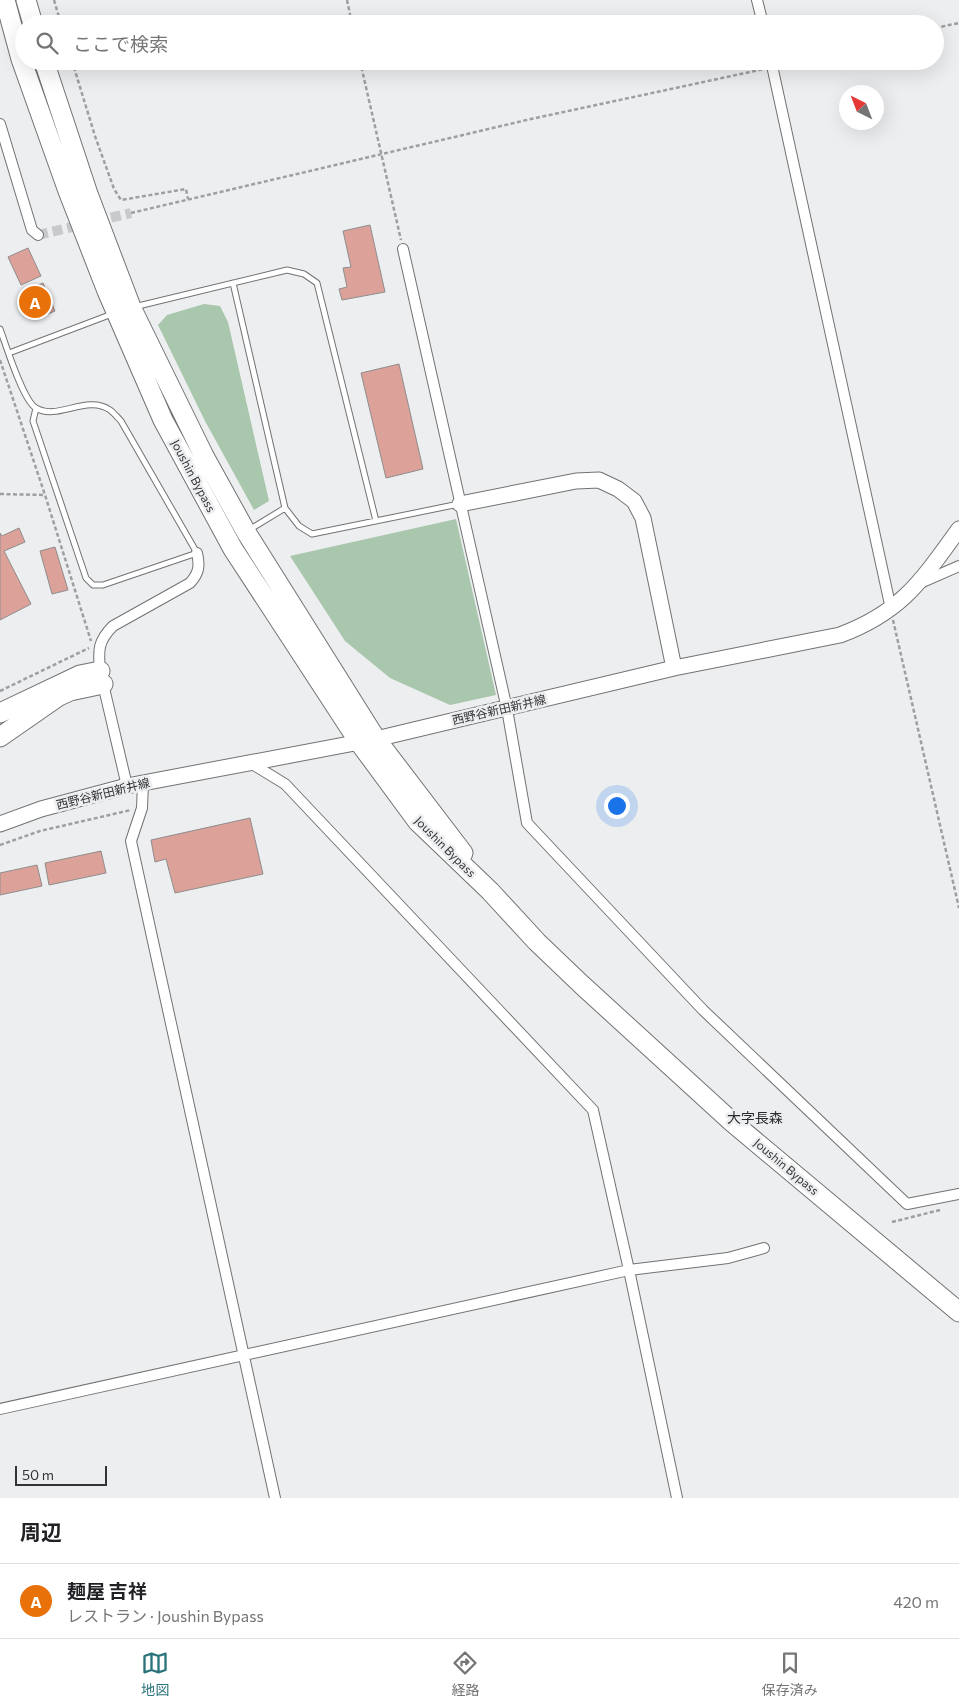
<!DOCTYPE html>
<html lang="ja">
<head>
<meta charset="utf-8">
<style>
	:root { --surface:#fff; --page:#f6f6f6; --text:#202124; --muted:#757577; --line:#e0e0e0; --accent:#2a737b }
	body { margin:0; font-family:Commissioner,"Noto Sans JP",sans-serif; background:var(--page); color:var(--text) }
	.compass { position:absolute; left:839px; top:85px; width:45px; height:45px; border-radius:50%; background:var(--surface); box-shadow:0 5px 20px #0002; rotate:318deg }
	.scale { position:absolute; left:15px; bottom:12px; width:92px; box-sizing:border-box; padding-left:5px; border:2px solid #343435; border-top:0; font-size:14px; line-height:18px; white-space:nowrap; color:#343435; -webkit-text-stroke:4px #edeef0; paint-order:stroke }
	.you { position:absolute; left:616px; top:805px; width:18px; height:18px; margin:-12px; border:4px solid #fff; border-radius:50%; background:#1a73e8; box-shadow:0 0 0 8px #1a73e833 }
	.badge { display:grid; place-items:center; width:32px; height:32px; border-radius:50%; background:var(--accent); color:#fff; font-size:16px; font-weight:700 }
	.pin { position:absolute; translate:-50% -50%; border:2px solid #fff; box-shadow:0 1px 5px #0006 }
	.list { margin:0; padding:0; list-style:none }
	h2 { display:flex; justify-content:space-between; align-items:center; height:65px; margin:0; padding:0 20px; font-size:21px }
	h2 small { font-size:16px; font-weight:400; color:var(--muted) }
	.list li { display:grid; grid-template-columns:32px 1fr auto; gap:15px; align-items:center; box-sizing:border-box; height:75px; padding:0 20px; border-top:1px solid var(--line) }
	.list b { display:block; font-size:19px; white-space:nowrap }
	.list p { margin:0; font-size:16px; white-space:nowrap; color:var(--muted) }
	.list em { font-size:16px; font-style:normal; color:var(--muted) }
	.icon { flex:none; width:28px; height:28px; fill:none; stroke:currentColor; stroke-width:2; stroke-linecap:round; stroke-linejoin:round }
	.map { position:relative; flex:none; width:959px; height:1498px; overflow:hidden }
	.search { position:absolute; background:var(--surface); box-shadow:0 5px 20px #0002; left:15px; right:15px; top:15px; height:55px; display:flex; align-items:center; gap:12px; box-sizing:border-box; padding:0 18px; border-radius:28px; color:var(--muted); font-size:19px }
	.sheet { height:140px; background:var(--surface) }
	nav { display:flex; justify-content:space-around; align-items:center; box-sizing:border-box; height:70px; border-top:1px solid var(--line); background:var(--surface); font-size:14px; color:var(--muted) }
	nav a { display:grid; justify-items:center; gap:2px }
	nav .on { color:var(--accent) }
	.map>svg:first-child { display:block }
	.green { fill:#a9c7ac }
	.building { fill:#dca198; stroke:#8f8d8d }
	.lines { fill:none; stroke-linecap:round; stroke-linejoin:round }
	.street-tunnel { stroke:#c8c9cb; stroke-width:10; stroke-dasharray:10 5; stroke-linecap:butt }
	.lane-casing { stroke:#717273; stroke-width:7 }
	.street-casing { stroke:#717273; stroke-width:12 }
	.secondary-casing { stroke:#717273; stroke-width:17 }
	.highway-casing { stroke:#717273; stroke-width:21 }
	.path { stroke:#9e9fa0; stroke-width:2.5; stroke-dasharray:4 2.5; stroke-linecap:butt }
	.lane { stroke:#fff; stroke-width:5 }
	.street { stroke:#fff; stroke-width:10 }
	.secondary { stroke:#fff; stroke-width:15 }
	.highway { stroke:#fff; stroke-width:19 }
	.labels { text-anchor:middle; stroke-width:5; stroke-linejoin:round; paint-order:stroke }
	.street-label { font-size:12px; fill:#343435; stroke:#edeef0 }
	.neighbourhood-label { font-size:14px; fill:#292b2c; stroke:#edeef0 }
</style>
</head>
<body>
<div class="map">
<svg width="959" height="1498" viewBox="0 0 959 1498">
	<rect width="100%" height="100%" fill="#edeef0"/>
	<path class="green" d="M 204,304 L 220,306 L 228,322 L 269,501 L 254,510 L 205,421 L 158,325 L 167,315 Z
		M 456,519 L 496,695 L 450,705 L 390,678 L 345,641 L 290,556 Z"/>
	<path class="building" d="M 370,225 L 385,292 L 342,300 L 339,289 L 347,287 L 343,268 L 351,267 L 343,231 Z
		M 28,248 L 41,276 L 21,285 L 8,257 Z
		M 43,283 L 55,311 L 38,318 L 26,291 Z
		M 399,364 L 423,469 L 386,478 L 361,373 Z
		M 19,528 L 25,542 L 4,551 L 31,604 L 0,620 L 0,533 L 2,536 Z
		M 55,547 L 68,590 L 52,594 L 40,551 Z
		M 250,818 L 263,874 L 175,893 L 166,859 L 155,862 L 151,840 Z
		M 101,851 L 106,873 L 49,885 L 45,863 Z
		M 37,865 L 42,886 L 0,895 L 0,873 Z"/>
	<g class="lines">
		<path class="street-tunnel" d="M 38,235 L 131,213"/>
		<g class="lane-casing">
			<path id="lane" d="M 233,283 L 285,508 L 299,526 L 312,534 L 459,504
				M 134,307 L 287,270 L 304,274 L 317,283 L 376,521
				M 0,329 C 6,345 23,401 36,408 C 57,421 87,394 110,410 C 114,413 118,418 121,421 L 197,553 L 103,585 L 93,585 L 86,578 L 33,421 L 36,408
				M 9,353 L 112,314
				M 249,530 L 285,508"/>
		</g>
		<g class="street-casing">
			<path id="street" d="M 757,0 L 763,24
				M 771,61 L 891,609
				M 0,124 L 32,230 L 38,235
				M 403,249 L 507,709 L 527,823 L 703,1010 L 907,1204 L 959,1194
				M 918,584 L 959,566
				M 249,762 L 285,784 L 593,1110 L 629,1270 L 677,1498
				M 143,783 L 142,808 L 131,841 L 275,1498
				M 127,786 L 100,671 C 98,650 98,641 113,626 L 190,583 C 199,573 200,566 197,553
				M 0,1409 L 629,1270 L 728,1258 L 764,1248"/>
		</g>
		<g class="secondary-casing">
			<path id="secondary" d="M 460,504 L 576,481 L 599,480 L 618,489 L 634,501 L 643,518 L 674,668
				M 0,824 L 41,809 L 127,786 L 376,739 L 674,668 L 840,635 C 902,612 922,580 959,529"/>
		</g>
		<g class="highway-casing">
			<path id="highway" d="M 5,0 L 21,59 L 68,191 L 107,291 L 163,420 L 233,549 L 359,742 L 418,822 L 490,891 L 537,942 L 582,985 L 732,1122 L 959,1312
				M 26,0 L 33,24
				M 44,61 L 88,194 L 131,307 L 204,456 L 246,532 L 376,739 L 463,853
				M 0,713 L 80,675 L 100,671
				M 0,737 L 59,696 L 70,691 L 103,684"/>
		</g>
		<path class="path" d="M 54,0 L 61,24
			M 347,0 L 352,24
			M 935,28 L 959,23
			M 72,61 L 95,136 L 114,189 L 121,200 L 186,189 L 188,199
			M 360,61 L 401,240
			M 781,65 L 797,61
			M 131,213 L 531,119 L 764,69
			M 0,360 L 45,495 L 91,641
			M 0,494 L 45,495
			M 893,620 L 959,908
			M 0,691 L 89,648
			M 0,845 L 40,831 L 131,810
			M 892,1222 L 940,1210"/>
		<use href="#lane" class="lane"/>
		<use href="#street" class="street"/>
		<use href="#secondary" class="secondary"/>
		<use href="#highway" class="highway"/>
	</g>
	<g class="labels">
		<g class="street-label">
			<text transform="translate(193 476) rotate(62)" y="4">Joushin Bypass</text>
			<text transform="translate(499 710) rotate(-13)" y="4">西野谷新田新井線</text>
			<text transform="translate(103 794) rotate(-14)" y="4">西野谷新田新井線</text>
			<text transform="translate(445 847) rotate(45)" y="4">Joushin Bypass</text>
			<text transform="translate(786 1167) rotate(40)" y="4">Joushin Bypass</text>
		</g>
		<g class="neighbourhood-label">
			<text x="755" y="1123">大字長森</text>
		</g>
	</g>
</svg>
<svg class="compass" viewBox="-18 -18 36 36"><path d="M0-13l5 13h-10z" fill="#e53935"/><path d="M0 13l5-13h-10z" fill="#757577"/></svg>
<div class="scale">50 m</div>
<div class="you"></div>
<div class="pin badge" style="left:35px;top:302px;background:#e8710a">A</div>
<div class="search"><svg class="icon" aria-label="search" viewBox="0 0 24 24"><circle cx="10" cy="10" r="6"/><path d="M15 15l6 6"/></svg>ここで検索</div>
</div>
<section class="sheet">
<h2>周辺<small></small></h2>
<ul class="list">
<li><span class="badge" style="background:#e8710a">A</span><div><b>麺屋 吉祥</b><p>レストラン · Joushin Bypass</p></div><em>420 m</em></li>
</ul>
</section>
<nav>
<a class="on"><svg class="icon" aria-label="map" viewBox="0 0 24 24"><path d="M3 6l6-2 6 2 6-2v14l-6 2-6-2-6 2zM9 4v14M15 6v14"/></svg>地図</a>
<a><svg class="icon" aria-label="directions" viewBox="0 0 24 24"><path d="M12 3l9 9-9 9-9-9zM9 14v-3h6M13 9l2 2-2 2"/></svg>経路</a>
<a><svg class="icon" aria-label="saved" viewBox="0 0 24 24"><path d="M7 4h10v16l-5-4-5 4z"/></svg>保存済み</a>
</nav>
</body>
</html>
